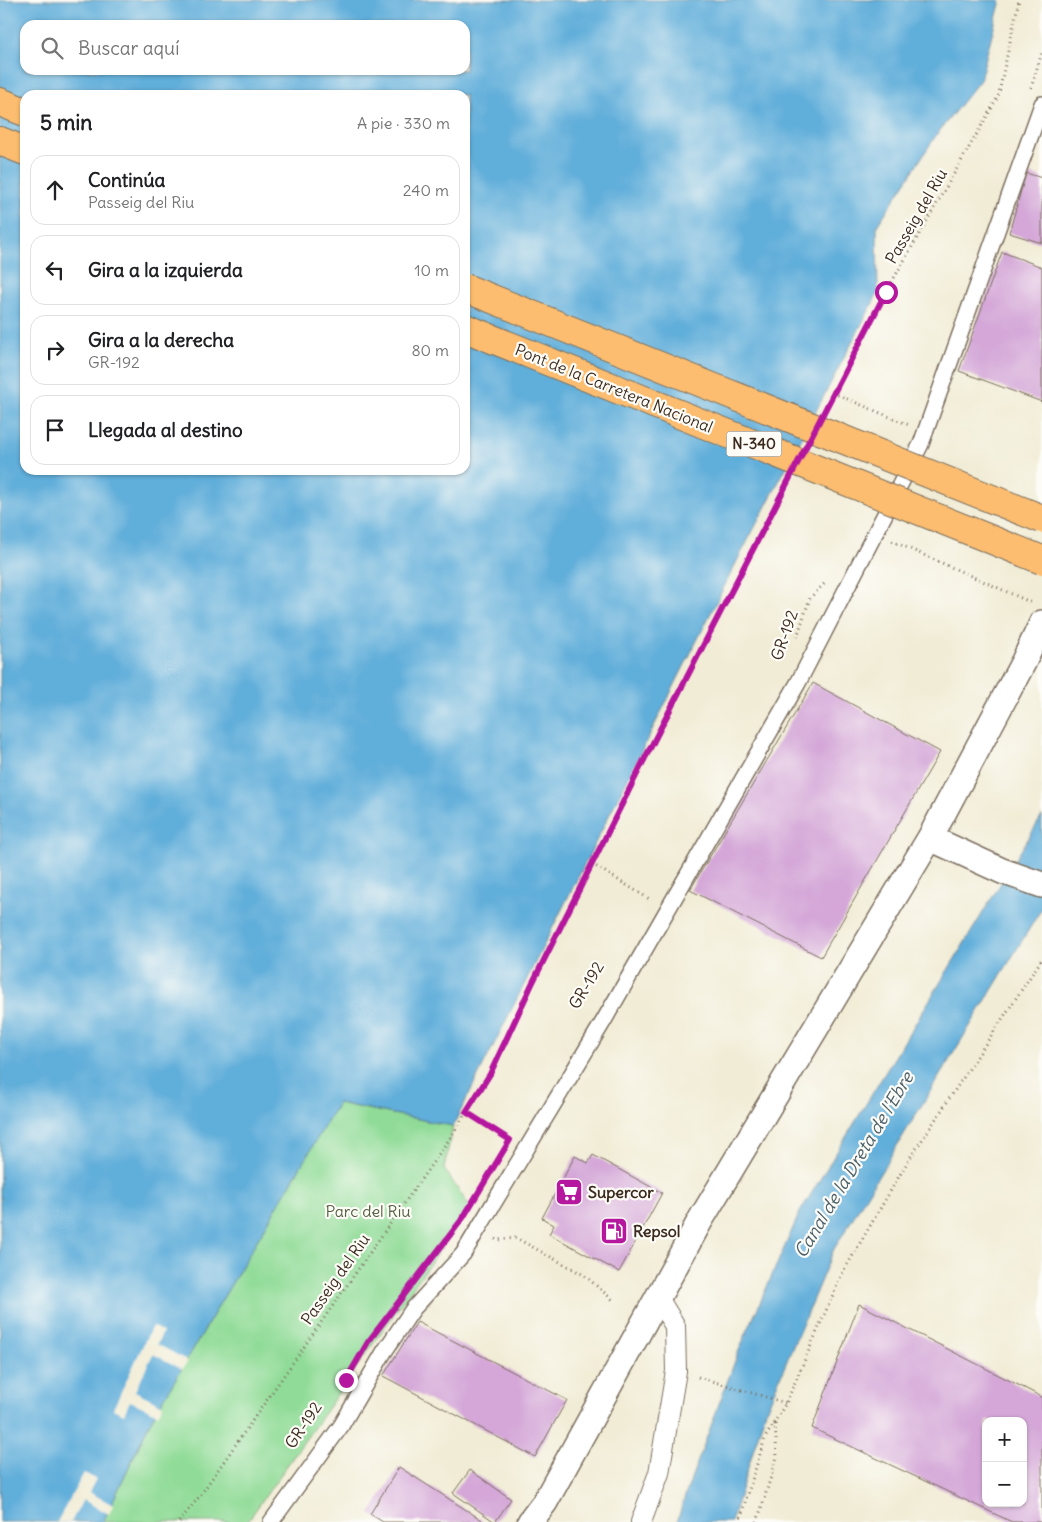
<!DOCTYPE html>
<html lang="es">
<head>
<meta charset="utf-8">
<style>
	:root { --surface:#fff; --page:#f6f6f6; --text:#202124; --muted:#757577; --line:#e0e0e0 }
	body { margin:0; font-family:Delius,sans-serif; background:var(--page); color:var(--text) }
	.controls { position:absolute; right:15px; bottom:15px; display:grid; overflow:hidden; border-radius:10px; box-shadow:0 1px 4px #0004 }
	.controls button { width:45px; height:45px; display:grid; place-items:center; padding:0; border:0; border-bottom:1px solid var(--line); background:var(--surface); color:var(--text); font:25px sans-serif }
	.stop { position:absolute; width:15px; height:15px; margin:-11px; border:4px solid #b5179e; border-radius:50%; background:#fff }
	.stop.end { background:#b5179e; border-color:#fff; box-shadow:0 1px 5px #0008 }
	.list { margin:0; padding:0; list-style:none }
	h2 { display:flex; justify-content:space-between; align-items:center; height:65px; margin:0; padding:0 20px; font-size:21px }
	h2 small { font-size:16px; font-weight:400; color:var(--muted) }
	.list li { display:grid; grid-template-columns:32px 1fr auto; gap:15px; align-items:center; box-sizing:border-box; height:70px; margin:0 10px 10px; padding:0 10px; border:1px solid var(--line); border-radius:15px }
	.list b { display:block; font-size:19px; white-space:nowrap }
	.list p { margin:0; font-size:16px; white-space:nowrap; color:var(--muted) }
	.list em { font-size:16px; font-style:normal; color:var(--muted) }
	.icon { flex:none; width:28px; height:28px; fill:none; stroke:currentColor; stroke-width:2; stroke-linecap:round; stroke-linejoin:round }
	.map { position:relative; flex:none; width:1042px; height:1522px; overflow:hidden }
	.search { position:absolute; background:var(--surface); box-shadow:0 1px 4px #0004; left:20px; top:20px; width:450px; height:55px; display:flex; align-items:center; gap:12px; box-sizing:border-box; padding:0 18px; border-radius:15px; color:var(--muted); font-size:19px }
	.panel { position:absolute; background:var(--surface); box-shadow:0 1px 4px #0004; left:20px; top:90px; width:450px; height:385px; border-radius:15px }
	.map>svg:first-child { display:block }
	.green { fill:#90db97; stroke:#66825a }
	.water { fill:#61aeda; stroke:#4e6c7c; fill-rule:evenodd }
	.pier { fill:#f1ecd5 }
	.building { fill:#d4a7d8; fill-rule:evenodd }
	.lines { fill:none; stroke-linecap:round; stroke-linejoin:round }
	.pedestrian-casing { stroke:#7b6e5e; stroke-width:18 }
	.minor-casing { stroke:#7b6e5e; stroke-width:22 }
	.tertiary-casing { stroke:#7b6e5e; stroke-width:28 }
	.trunk-casing { stroke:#7b6e5e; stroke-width:30 }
	.path { stroke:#7b6e5e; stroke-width:3; stroke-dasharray:1 4; stroke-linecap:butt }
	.pedestrian { stroke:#fff; stroke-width:15 }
	.minor { stroke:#fff; stroke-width:20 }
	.tertiary { stroke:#fff; stroke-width:25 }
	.trunk { stroke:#fcbd6f; stroke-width:28 }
	.trunk-bridge-casing { stroke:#7b6e5e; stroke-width:30; stroke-linecap:butt }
	.trunk-bridge { stroke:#fcbd6f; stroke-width:28 }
	.route { stroke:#b5179e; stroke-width:6 }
	.labels { text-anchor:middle; stroke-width:4.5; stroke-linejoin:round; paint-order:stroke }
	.shield { fill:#fdfcf7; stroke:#75695f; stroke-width:1 }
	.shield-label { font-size:15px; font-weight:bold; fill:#3b2a1e }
	.street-label { font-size:16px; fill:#3b2a1e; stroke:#fdfcf7 }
	.poi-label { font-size:16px; font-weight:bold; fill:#3b2a1e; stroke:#fdfcf7; text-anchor:start }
	.park-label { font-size:16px; fill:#545f42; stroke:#fdfcf7 }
	.water-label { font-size:18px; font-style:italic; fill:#4a5f69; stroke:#fdfcf7 }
</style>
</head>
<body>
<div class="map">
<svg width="1042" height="1522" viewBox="0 0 1042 1522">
	<rect width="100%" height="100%" fill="#fdfcf7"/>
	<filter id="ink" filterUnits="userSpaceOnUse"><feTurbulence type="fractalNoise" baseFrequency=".02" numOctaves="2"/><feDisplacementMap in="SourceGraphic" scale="10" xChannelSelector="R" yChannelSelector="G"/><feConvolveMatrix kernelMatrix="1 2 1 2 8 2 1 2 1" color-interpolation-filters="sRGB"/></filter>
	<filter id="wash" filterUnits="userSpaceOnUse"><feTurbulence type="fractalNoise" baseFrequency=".0096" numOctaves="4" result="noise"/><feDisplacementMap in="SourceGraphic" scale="20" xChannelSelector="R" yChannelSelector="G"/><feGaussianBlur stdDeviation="1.12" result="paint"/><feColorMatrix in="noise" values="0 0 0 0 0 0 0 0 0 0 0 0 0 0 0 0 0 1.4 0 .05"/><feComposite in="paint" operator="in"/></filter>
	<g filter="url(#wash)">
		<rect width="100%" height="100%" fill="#f1ecd5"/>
		<path class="green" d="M 338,1103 L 453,1126 L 444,1169 L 470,1207 L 247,1522 L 103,1522 L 149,1424 Z"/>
		<path class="water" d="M 0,0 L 1001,0 L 980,80 L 937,134 L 877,226 L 878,293 L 734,567 L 453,1126 L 338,1103 L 149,1424 L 103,1522 L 0,1522 ZM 25,25 L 465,25 L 465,70 L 25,70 ZM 25,95 L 465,95 L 465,470 L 25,470 Z
			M 1042,816 L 1042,908 L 834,1249 L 765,1413 L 731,1522 L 677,1522 L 686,1493 L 739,1350 L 800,1212 Z"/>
		<path class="pier" d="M 152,1326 L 163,1332 L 157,1344 L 188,1361 L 182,1369 L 153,1354 L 135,1391 L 163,1405 L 158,1414 L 130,1401 L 124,1414 L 113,1409 Z
			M 84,1473 L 96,1479 L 89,1492 L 113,1505 L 109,1514 L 83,1500 L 71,1522 L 57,1522 Z"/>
		<g id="blocks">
			<path class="building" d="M 1026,173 L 1042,178 L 1042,243 L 1009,233 Z
				M 1002,252 L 1042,267 L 1042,402 L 959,371 Z
				M 813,683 L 940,752 L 821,957 L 690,890 Z
				M 593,1155 L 662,1193 L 619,1272 L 549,1234 L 554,1225 L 542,1218 L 575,1156 L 588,1163 Z
				M 859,1304 L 1042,1397 L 1042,1522 L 1012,1522 L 812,1428 ZM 986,1421 L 1023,1421 L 1023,1503 L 986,1503 Z
				M 417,1322 L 567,1400 L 535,1457 L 383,1376 Z
				M 399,1467 L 482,1520 L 481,1522 L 383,1522 L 370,1514 Z
				M 470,1470 L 511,1499 L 495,1522 L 453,1493 Z"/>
		</g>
	</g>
	<g filter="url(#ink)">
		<use href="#blocks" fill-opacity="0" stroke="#7b6e5e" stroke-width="1"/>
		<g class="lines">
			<g class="pedestrian-casing">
				<path id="pedestrian" d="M 271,1522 L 341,1426 L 384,1352 L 413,1309 L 463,1254 L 603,1022 L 798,683 L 921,444 L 1042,104"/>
			</g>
			<g class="minor-casing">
				<path id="minor" d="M 641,1522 L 659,1473 L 676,1371 L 675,1326 L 658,1298"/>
			</g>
			<g class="tertiary-casing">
				<path id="tertiary" d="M 930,838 L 1002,871 L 1042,885
					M 530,1522 L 545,1502 L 701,1219 L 930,838 L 1024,661 L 1042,623"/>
			</g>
			<g class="trunk-casing">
				<path id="trunk" d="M 0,102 L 25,112
					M 0,141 L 25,151"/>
			</g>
			<path class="path" d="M 1031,88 L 1042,52
				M 833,393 L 909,425
				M 826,406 L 886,292 L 998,97 L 1019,0
				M 892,541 L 1030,602
				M 797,637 L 810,598 L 826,582
				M 592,864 L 651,900
				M 466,1112 L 510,1140
				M 495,1239 L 497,1240 L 516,1238 L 584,1275 L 613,1300
				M 698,1377 L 786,1403
				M 179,1522 L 199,1497 L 450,1138 L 490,1074 L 532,984 L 592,864 L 786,485
				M 739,1522 L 765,1438 L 786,1403 L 842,1274 L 908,1161 L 1042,959
				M 757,1522 L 777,1457 L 775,1423"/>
			<use href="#pedestrian" class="pedestrian"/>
			<use href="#minor" class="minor"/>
			<use href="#tertiary" class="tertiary"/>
			<use href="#trunk" class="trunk"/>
			<g class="trunk-bridge-casing">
				<path id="trunk-bridge" d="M 465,288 L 1042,519
					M 465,328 L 1042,560"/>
			</g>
			<use href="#trunk-bridge" class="trunk-bridge"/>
		</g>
	</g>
	<g class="lines" filter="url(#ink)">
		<path class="route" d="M 346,1380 L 368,1342 L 463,1218 L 510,1140 L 466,1112 L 490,1074 L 532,984 L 643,762 L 886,292"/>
	</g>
	<defs>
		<g id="supermarket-square" transform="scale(1.4375)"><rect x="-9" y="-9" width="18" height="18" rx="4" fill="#b5179e" stroke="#fdfcf7"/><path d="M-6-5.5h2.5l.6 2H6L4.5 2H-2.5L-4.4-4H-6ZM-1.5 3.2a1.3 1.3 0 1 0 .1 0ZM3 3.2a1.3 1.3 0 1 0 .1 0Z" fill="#fff"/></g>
		<g id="fuel-square" transform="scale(1.4375)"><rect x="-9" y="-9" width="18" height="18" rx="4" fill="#b5179e" stroke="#fdfcf7"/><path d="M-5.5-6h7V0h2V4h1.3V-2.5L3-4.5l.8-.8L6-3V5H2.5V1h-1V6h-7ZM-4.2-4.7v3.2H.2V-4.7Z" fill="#fff"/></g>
	</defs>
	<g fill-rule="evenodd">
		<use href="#supermarket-square" x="569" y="1192"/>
		<use href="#fuel-square" x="614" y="1231"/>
	</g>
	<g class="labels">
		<rect class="shield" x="726.5" y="431.5" width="55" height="25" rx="4"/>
		<g class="shield-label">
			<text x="754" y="449">N-340</text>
		</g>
		<g class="street-label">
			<text transform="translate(916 216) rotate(-60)" y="6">Passeig del Riu</text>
			<text transform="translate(614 388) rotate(22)" y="6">Pont de la Carretera Nacional</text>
			<text transform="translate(784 635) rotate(-71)" y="6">GR-192</text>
			<text transform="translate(586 985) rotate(-59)" y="6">GR-192</text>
			<text transform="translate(335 1279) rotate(-55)" y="6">Passeig del Riu</text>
			<text transform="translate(303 1425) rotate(-56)" y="6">GR-192</text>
		</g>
		<g class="poi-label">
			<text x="588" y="1198">Supercor</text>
			<text x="633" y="1237">Repsol</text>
		</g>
		<g class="park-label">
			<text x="368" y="1217">Parc del Riu</text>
		</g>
		<g class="water-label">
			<text transform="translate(854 1165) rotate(-59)" y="6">Canal de la Dreta de l'Ebre</text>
		</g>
	</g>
</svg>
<div class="controls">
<button>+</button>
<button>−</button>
</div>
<div class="stop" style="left:886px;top:292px"></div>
<div class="stop end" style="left:346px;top:1380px"></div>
<div class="search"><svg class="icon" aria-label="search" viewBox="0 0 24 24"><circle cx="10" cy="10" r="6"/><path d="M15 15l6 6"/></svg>Buscar aquí</div>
<section class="panel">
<h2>5 min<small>A pie · 330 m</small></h2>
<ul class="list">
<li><svg class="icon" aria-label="ahead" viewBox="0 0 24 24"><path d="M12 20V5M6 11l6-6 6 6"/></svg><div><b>Continúa</b><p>Passeig del Riu</p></div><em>240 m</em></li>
<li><svg class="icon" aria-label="left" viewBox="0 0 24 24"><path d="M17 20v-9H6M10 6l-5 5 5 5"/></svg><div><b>Gira a la izquierda</b></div><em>10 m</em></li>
<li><svg class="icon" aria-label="right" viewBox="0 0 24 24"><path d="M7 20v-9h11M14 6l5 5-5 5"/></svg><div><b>Gira a la derecha</b><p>GR-192</p></div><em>80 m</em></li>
<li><svg class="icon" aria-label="arrive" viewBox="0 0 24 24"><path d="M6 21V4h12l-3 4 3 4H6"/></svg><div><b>Llegada al destino</b></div></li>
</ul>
</section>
</div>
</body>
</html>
